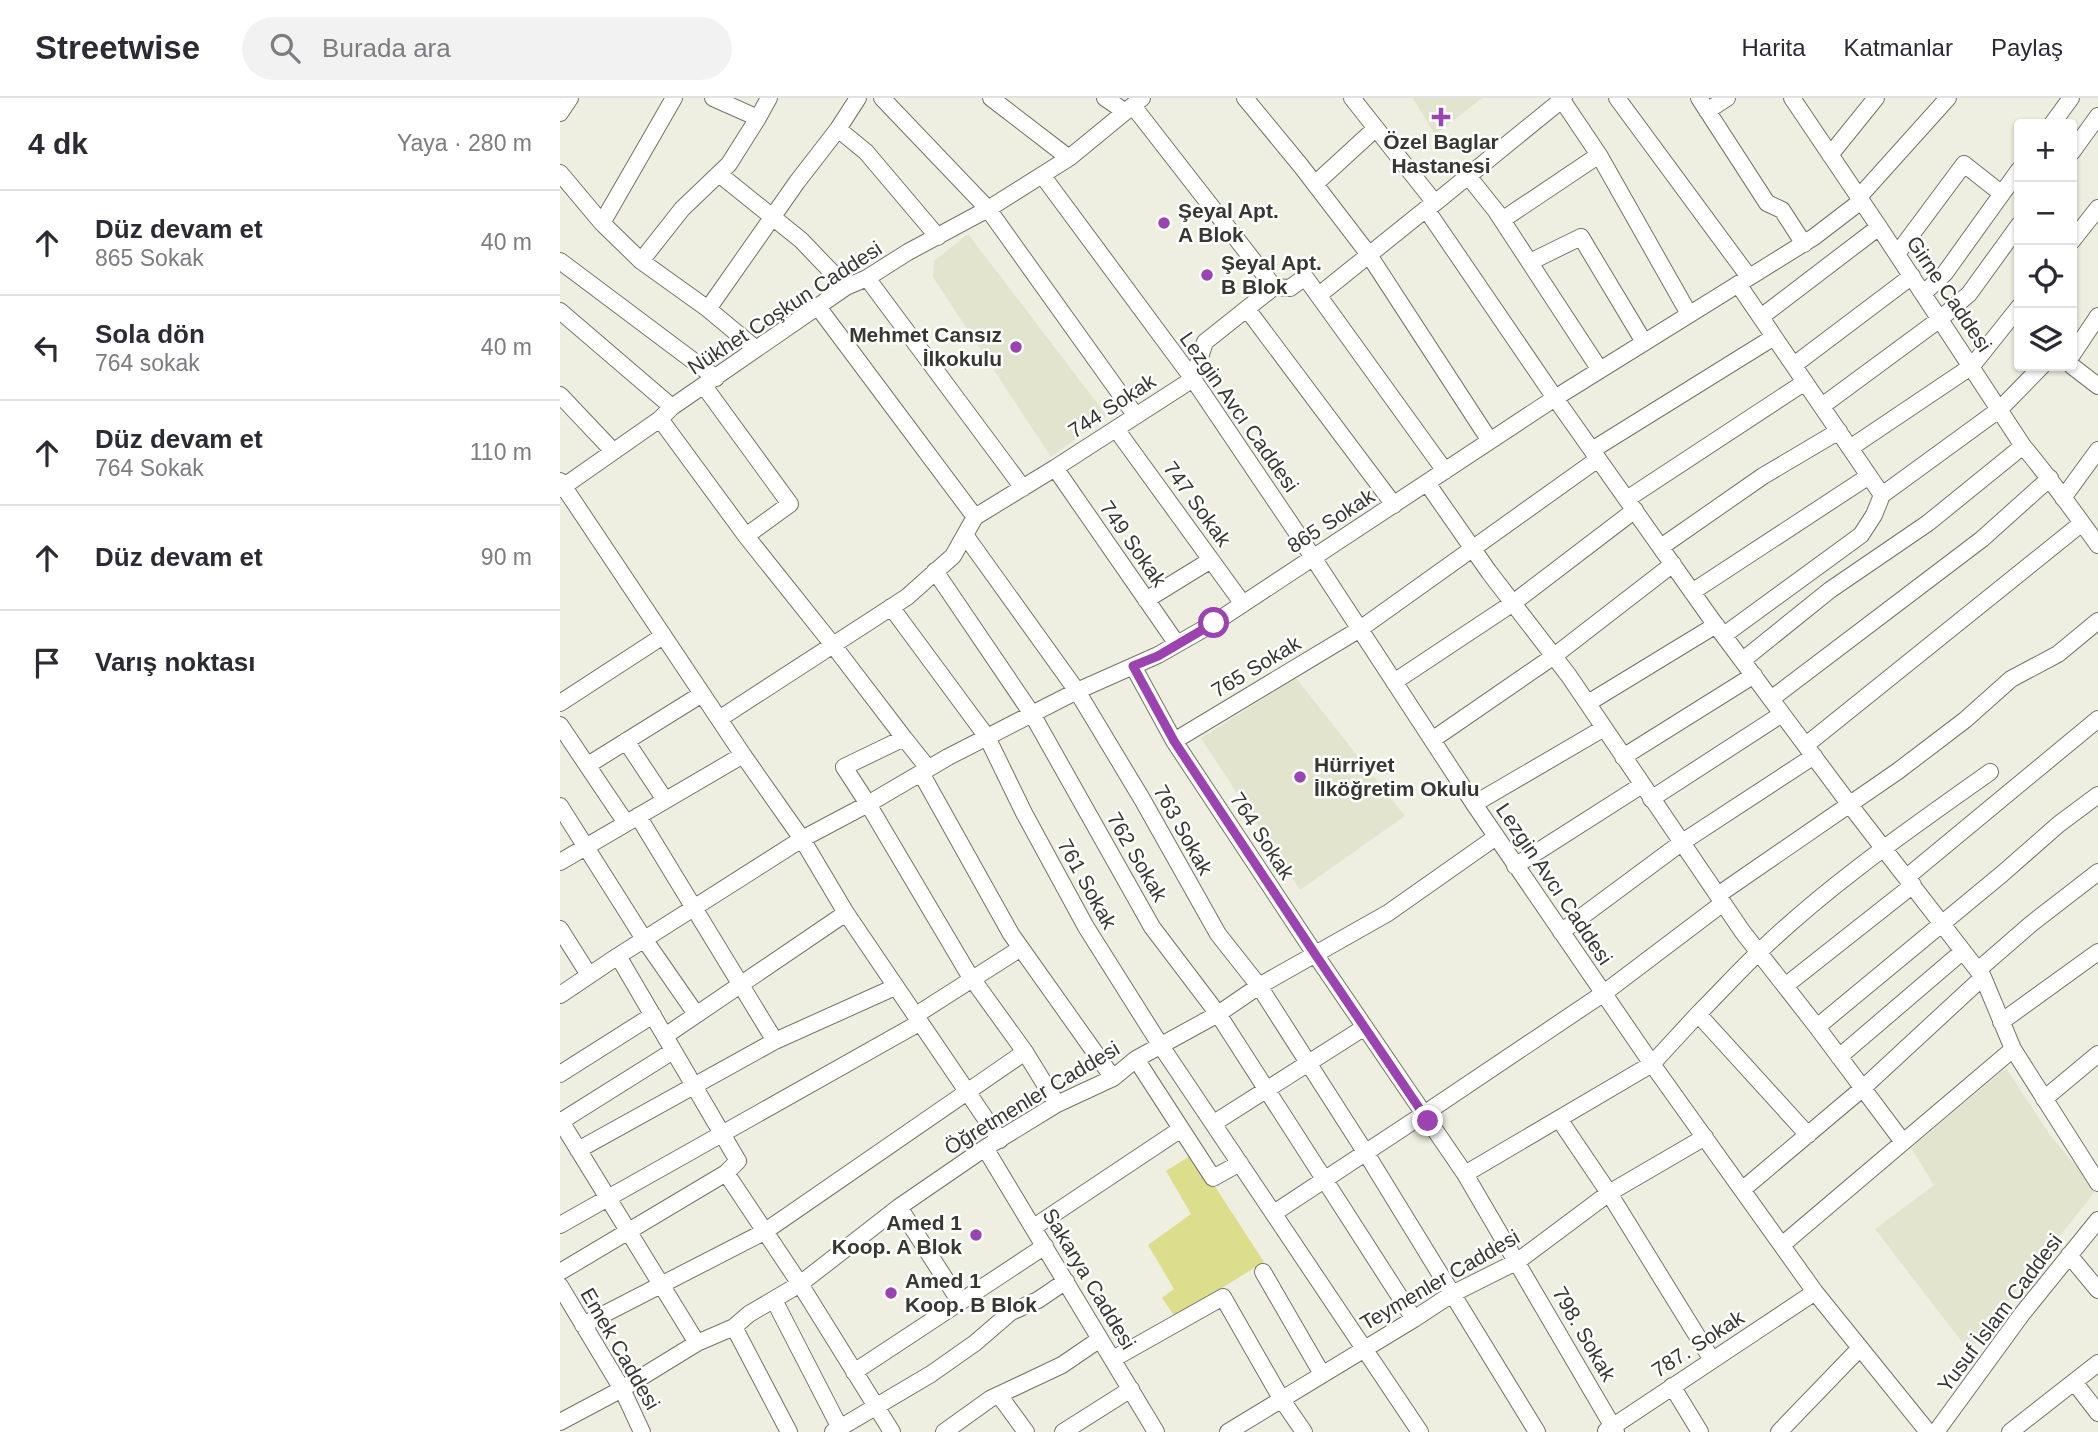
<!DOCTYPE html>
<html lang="tr">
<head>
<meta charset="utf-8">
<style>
	:root { --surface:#fff; --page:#f2f2f3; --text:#2b2b33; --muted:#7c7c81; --line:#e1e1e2 }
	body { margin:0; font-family:Arial,sans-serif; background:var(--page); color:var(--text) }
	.controls { position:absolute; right:21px; top:21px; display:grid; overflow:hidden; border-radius:7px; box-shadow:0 2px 5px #0004 }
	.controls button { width:63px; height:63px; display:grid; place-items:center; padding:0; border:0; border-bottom:2px solid var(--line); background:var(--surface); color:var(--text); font:35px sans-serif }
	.stop { position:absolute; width:21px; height:21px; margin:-16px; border:5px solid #9b44b1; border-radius:50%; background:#fff }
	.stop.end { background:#9b44b1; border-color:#fff; box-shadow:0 2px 7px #0008 }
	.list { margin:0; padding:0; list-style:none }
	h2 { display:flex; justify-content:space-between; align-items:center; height:91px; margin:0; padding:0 28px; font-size:30px }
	h2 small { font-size:23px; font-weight:400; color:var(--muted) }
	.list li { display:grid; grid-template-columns:46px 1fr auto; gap:21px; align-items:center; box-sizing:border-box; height:105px; padding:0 28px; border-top:2px solid var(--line) }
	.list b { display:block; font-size:26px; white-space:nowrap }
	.list p { margin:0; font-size:23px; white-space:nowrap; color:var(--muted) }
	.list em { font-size:23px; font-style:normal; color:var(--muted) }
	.icon { flex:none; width:38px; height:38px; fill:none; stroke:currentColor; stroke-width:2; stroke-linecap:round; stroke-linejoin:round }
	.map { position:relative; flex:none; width:1538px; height:1334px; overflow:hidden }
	header { display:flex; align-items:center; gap:42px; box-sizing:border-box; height:98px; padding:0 35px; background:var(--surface); border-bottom:2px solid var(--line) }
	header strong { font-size:33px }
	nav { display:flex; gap:38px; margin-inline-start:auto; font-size:24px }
	.search { width:490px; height:63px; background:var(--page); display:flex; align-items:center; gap:18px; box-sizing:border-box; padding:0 24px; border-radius:38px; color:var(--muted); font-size:26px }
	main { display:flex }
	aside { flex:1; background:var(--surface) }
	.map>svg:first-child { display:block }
	.built { fill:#e3e4ce }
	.green { fill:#ddde8b }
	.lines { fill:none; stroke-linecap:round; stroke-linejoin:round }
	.minor-casing { stroke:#747468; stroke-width:18 }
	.minor { stroke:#fff; stroke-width:16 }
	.route { stroke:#9b44b1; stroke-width:9 }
	.poi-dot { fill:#9b44b1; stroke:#fff; stroke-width:2.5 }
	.labels { text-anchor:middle; stroke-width:5; stroke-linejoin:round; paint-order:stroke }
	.poi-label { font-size:21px; font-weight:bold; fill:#373832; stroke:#fff; text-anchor:start }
	.street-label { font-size:21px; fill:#373832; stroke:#fff }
</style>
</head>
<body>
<header>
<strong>Streetwise</strong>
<div class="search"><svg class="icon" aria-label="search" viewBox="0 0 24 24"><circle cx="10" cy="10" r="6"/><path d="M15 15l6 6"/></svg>Burada ara</div>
<nav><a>Harita</a><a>Katmanlar</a><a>Paylaş</a></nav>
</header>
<main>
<aside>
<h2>4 dk<small>Yaya · 280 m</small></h2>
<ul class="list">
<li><svg class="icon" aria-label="ahead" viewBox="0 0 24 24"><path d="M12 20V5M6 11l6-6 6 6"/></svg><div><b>Düz devam et</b><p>865 Sokak</p></div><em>40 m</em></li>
<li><svg class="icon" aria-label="left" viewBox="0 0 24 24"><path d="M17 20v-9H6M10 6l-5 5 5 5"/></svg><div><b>Sola dön</b><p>764 sokak</p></div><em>40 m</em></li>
<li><svg class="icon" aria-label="ahead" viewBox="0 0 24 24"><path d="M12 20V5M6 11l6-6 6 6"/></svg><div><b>Düz devam et</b><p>764 Sokak</p></div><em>110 m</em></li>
<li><svg class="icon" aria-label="ahead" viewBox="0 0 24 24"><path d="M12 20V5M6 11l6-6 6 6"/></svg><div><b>Düz devam et</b></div><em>90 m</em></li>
<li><svg class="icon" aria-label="arrive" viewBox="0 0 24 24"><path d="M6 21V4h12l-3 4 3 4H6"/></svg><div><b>Varış noktası</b></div></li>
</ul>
</aside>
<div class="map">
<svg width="1538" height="1334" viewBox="0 0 1538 1334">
	<rect width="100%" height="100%" fill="#eeefe0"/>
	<path class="built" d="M 853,0 L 922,0 L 875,37 Z
		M 408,136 L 547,318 L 491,359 L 373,179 L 374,163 Z
		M 736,580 L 845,718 L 740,792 L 641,640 Z
		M 1446,970 L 1490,1037 L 1536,1092 L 1409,1253 L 1315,1131 L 1374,1087 L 1351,1050 Z"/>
	<path class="green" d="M 630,1058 L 656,1090 L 704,1164 L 615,1219 L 602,1200 L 614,1191 L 588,1147 L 631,1116 L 606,1073 Z"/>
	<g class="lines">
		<g class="minor-casing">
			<path id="minor" d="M 153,0 L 198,20 L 209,0
				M 322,0 L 428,111 L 576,318
				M 431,0 L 509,60
				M 545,0 L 564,13
				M 685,0 L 741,68 L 807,154 L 930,343
				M 792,0 L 875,105 L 868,110
				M 1057,0 L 1189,179
				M 1139,0 L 1207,105 L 1222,112 L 1244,146
				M 1232,0 L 1319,129 L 1463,348 C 1490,380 1514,414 1538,447
				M 1002,2 L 1039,57
				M 573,8 L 714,189
				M 1147,13 L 1167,0
				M 0,15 L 10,0
				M 1492,26 L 1511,0
				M 278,31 L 306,54 L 378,139
				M 1512,54 L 1538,18
				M 1270,57 L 1316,0
				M 0,75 L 42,125 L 81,163 L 148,211 L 196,251
				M 159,76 L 241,142 L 286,189
				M 482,77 L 633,281 L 737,435 L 914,706 L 1092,966 L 1255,1194 L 1368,1334
				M 908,78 L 936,113 L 1040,272
				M 755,86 L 816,30
				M 1299,99 L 1388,0
				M 875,105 L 1004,0
				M 942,122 L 1039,57 L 1129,216
				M 42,125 L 114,0
				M 1512,143 L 1538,110
				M 1337,156 L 1404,66 L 1442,96
				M 0,163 L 156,280
				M 81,163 L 122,111 L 169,66 L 198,20
				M 970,164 L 1021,139 L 1084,244
				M 307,180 L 463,390
				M 1178,186 L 1322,397 L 1440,311 L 1482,268
				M 1363,196 L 1385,175 L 1459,72
				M 759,197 L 866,111 L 995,300 L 1152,522 L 1293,711 L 1423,879 L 1453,951 L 1538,1085
				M 258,209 L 415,419
				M 148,211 L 237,84 L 278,31 L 298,0
				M 687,211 L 834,407
				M 0,213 L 112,309
				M 1201,219 L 1319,129
				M 1512,257 L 1538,218
				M 1234,267 L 1352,178
				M 1512,268 L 1538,288
				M 633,281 L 645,244 L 714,189 L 730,190 L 745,179 L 885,373
				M 144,288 L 230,406 L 186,438
				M 0,297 L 53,353
				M 1262,308 L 1380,221 L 1409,196 L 1459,127
				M 100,321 L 186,438 L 273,547 L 344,640 L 284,669 L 308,706 L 408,875 L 465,954 L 497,1006
				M 556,331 L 683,506
				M 1290,350 L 1412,268 L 1459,209
				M 1032,352 L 1214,239
				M 495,370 L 617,546
				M 0,383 L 183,657 L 242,741 L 308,706 L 388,659 L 517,593 L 598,557 L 654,525 L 995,300 L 1254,139 L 1301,103
				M 867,385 L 929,474 L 1009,578 L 1182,833 L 1257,929 L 1343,1044
				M 0,391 L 100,321 L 112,309 L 286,189 L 307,180 L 348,154 L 428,111 L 509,60 L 582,0
				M 1503,400 L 1538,352
				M 1067,401 L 1245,284
				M 405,437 L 517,593 L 582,701 L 658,836 L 699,888 L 809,1060 L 977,1334
				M 1101,449 L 1203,378 L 1279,333
				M 375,473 L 472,616 L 592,829 L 658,916 L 854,1221
				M 1132,494 L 1309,378
				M 586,502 L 651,462
				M 331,509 L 427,639 L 464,715 L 526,829 L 601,948 L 860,1334
				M 1164,537 L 1301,437 L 1314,417 L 1322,397
				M 1183,562 L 1270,492 L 1368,425 L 1463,348
				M 573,568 L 614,643 L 755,856 L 864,1016 L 714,1115
				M 834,584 L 953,505 L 1075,412
				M 1211,601 L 1422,441 L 1490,380
				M 0,605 L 103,538
				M 1028,605 L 1156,527
				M 159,621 L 347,499 L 393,458 L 415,419 L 495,370 L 633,281
				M 0,627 L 66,725
				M 344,640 L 368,670
				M 872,642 L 994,558 L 1113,466
				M 66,643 L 105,702
				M 614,643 L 800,531 L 1038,361
				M 1246,647 L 1522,425
				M 1063,659 L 1194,577
				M 28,667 L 142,596
				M 361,675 L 451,836 L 553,980
				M 1091,701 L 1222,616
				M 914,706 L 1044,630
				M 0,708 L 84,841 L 136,916
				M 78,718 L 215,943
				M 0,764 L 183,657
				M 955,768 L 1082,687
				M 1347,779 L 1538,621
				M 1158,797 L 1338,673 L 1405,622 L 1451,581 L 1498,556 L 1538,523
				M 0,831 L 29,877
				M 1001,834 L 1121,745 L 1254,658
				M 58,858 L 242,741 L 286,815 L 440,1042
				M 1418,872 L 1471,826 L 1538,774
				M 1225,888 L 1353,787
				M 0,897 L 58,858 L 178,1063 L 166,1075 L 240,1186 L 332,1334
				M 1138,916 C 1158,896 1177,875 1198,855 C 1268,787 1350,731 1430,674
				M 356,917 L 461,850
				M 1441,924 L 1538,854
				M 1257,929 L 1442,776 L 1499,726 L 1538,697
				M 105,938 L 286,815
				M 1279,959 L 1403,853
				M 576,961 L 653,1080 L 680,1065
				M 0,976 L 93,917
				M 1484,1001 L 1538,956
				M 999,1021 L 1049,1095 L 1152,1262
				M 0,1022 L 137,1245
				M 0,1024 L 113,953
				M 654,1025 L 805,929
				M 425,1050 L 596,1334
				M 18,1052 L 215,943 L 335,889
				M 905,1076 L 864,1016 L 1044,895 L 1163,805
				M 1182,1092 L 1303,990 L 1423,879
				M 339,1109 L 400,1204
				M 0,1127 L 359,925
				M 474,1129 L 621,1031
				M 1222,1147 L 1453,951
				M 1509,1157 L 1538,1192
				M 0,1174 L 166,1075
				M 703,1174 L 762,1276
				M 0,1188 L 62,1291 L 82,1334
				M 214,1202 L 280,1330
				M 23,1227 L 204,1134 L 465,954
				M 174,1229 L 229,1334
				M 553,1261 L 663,1199 L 722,1302 L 744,1334
				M 294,1274 L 485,1148
				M 1515,1285 L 1538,1315
				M 1112,1288 L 1140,1334
				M 439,1297 L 466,1334
				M 0,1324 L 62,1291 L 137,1245 L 174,1229 L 189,1216 L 240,1186 L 339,1109 L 425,1050 L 497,1006 L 553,980 L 576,961 L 658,916 L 699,888 L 828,815 L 936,739
				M 1046,1333 L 1255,1194
				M 273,1334 L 371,1276 L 415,1245 L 451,1214 L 478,1202 L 506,1183
				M 384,1334 L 430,1301 L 502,1267 L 540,1241
				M 503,1334 L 571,1291
				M 668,1334 L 854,1221 L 892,1196 L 958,1163 L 1049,1095 L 1145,1039
				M 1056,1334 L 905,1076 L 1092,966 L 1138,916 L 1248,1037
				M 1219,1334 L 1300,1250
				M 1376,1334 L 1462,1216 L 1538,1122
				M 1450,1334 L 1538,1265"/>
		</g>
		<use href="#minor" class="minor"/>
	</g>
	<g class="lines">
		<path class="route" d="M 654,525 L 598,558 L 573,568 L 614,643 L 755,856 L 868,1023"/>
	</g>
	<g class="poi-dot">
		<path d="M877.5 8.5h7v7h7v7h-7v7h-7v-7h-7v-7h7z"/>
		<circle cx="604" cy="125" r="7"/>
		<circle cx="647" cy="177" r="7"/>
		<circle cx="456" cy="249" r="7"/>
		<circle cx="740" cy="679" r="7"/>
		<circle cx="416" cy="1137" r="7"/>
		<circle cx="331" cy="1195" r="7"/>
	</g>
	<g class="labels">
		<g class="poi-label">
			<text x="881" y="51" text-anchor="middle">Özel Baglar<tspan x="881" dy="24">Hastanesi</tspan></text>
			<text x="618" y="120">Şeyal Apt.<tspan x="618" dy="24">A Blok</tspan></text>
			<text x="661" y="172">Şeyal Apt.<tspan x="661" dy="24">B Blok</tspan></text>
			<text x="442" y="244" text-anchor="end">Mehmet Cansız<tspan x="442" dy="24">İlkokulu</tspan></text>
			<text x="754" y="674">Hürriyet<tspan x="754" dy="24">İlköğretim Okulu</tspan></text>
			<text x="402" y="1132" text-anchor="end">Amed 1<tspan x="402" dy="24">Koop. A Blok</tspan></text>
			<text x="345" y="1190">Amed 1<tspan x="345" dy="24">Koop. B Blok</tspan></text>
		</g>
		<g class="street-label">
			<text transform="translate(1389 196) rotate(56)" y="7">Girne Caddesi</text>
			<text transform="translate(225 210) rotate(-33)" y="7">Nükhet Coşkun Caddesi</text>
			<text transform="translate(552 308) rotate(-33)" y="7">744 Sokak</text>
			<text transform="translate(679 314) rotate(55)" y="7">Lezgin Avcı Caddesi</text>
			<text transform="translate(637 406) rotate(54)" y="7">747 Sokak</text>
			<text transform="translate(771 423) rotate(-33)" y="7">865 Sokak</text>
			<text transform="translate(573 446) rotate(55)" y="7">749 Sokak</text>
			<text transform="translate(696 569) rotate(-31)" y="7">765 Sokak</text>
			<text transform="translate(623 732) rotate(61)" y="7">763 Sokak</text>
			<text transform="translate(702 738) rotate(57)" y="7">764 Sokak</text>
			<text transform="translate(577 759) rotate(60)" y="7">762 Sokak</text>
			<text transform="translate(527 786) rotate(61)" y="7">761 Sokak</text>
			<text transform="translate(994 786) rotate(56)" y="7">Lezgin Avcı Caddesi</text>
			<text transform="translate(472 1000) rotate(-31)" y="7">Öğretmenler Caddesi</text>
			<text transform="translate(529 1181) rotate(59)" y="7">Sakarya Caddesi</text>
			<text transform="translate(880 1182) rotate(-30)" y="7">Teymenler Caddesi</text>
			<text transform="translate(1440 1215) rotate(-53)" y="7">Yusuf İslam Caddesi</text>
			<text transform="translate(1024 1236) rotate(60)" y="7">798. Sokak</text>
			<text transform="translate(1138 1246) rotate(-33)" y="7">787. Sokak</text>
			<text transform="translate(60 1251) rotate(60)" y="7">Emek Caddesi</text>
		</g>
	</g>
</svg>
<div class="controls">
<button>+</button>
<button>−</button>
<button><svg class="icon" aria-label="locate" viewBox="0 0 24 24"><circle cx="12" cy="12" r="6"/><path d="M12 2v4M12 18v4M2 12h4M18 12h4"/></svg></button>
<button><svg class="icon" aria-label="layers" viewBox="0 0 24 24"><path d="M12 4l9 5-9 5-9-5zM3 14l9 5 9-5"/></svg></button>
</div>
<div class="stop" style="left:654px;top:525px"></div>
<div class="stop end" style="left:868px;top:1023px"></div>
</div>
</main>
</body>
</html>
